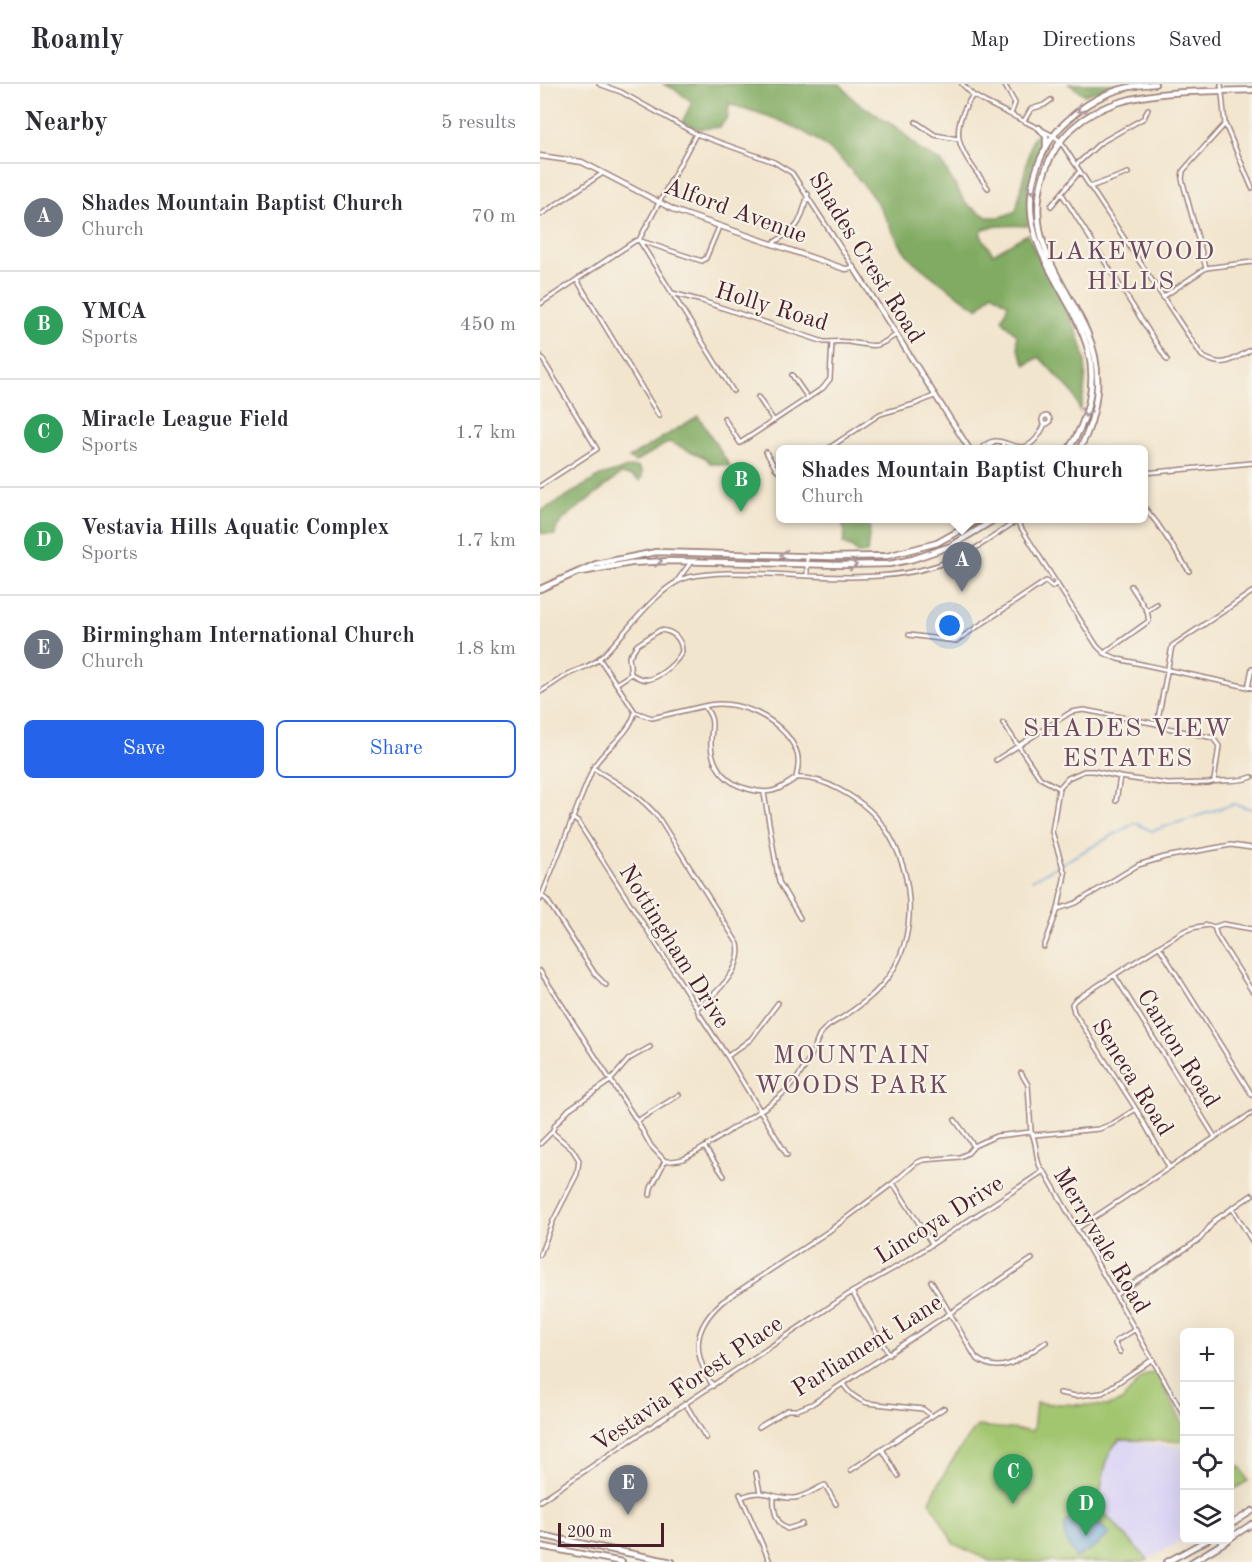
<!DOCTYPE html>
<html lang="en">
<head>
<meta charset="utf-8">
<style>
	:root { --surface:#fff; --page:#f7f7f7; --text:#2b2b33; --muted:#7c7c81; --line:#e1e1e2; --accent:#2563eb }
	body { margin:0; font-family:"Old Standard TT",serif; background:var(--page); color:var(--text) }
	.controls { position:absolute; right:18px; bottom:18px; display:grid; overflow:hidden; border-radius:9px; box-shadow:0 6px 24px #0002 }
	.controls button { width:54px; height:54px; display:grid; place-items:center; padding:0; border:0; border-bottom:2px solid var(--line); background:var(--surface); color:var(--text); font:30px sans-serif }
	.scale { position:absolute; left:18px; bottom:15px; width:106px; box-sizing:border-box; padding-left:6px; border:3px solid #4a1f2b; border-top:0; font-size:16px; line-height:21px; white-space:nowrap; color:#4a1f2b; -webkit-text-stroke:4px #f7f3e8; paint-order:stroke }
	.you { position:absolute; left:410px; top:542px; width:21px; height:21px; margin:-15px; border:4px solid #fff; border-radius:50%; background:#1a73e8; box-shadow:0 0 0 9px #1a73e833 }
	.badge { display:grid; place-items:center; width:39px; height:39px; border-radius:50%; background:var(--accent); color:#fff; font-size:20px; font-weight:700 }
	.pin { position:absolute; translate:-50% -50px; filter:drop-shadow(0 2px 3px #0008) }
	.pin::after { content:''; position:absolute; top:32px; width:21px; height:18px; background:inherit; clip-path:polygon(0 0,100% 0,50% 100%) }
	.popup { position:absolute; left:236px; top:361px; width:372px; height:78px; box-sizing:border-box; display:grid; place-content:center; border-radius:9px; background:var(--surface); filter:drop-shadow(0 2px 4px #0005); font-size:20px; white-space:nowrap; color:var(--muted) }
	.popup b { font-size:22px; color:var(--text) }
	.popup::after { content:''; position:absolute; left:50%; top:100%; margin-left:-12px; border:12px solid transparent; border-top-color:var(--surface) }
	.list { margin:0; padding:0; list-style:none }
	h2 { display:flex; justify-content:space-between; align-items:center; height:78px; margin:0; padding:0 24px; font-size:26px }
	h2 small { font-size:20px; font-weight:400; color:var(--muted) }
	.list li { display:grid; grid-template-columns:39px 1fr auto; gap:18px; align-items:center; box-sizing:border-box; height:108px; padding:0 24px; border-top:2px solid var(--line) }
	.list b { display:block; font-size:22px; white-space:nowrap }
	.list p { margin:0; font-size:20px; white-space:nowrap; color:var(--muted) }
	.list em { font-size:20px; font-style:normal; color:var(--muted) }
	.actions { display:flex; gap:12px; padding:18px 24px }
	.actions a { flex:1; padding:14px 0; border:2px solid var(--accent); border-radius:9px; text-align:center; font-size:21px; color:var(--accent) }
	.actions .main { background:var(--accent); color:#fff }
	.icon { flex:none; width:33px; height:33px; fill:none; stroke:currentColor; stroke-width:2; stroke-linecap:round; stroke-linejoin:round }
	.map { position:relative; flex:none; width:712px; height:1478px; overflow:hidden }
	header { display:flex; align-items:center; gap:36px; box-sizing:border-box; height:84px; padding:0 30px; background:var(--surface); border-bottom:2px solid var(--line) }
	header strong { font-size:28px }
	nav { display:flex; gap:33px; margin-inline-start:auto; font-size:21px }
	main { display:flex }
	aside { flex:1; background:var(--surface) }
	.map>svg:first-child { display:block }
	.built { fill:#dcd5f6 }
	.green { fill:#a2c670; stroke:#76724e; stroke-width:1.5 }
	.forest { fill:#81ab62; stroke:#666546; stroke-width:1.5 }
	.water { fill:#65a1d5; stroke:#586080; stroke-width:1.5 }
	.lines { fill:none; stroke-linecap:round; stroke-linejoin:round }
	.stream { stroke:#65a1d5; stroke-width:1.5 }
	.minor-casing { stroke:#9e827c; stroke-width:6 }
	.tertiary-casing { stroke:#9e827c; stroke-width:7 }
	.secondary-casing { stroke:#9e827c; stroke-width:8 }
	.primary-casing { stroke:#9e827c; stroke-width:8 }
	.minor { stroke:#fff; stroke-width:3 }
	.tertiary { stroke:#fff; stroke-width:4 }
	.secondary { stroke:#fff; stroke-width:4.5 }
	.primary { stroke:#fff; stroke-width:4.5 }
	.oneway { stroke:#ae9aa0 }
	.labels { text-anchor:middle; stroke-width:4.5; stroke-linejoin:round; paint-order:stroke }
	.street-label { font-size:24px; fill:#4a1f2b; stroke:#f7f3e8 }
	.neighbourhood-label { font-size:26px; letter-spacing:1.5px; fill:#704a5e; stroke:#f7f3e8 }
</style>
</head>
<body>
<header>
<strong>Roamly</strong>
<nav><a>Map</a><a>Directions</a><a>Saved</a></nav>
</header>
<main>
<aside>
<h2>Nearby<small>5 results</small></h2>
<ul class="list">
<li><span class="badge" style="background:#6b7280">A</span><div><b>Shades Mountain Baptist Church</b><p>Church</p></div><em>70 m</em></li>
<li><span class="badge" style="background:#2e9e5b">B</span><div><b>YMCA</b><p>Sports</p></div><em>450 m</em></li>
<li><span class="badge" style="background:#2e9e5b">C</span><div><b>Miracle League Field</b><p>Sports</p></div><em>1.7 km</em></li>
<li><span class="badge" style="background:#2e9e5b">D</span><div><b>Vestavia Hills Aquatic Complex</b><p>Sports</p></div><em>1.7 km</em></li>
<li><span class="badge" style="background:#6b7280">E</span><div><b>Birmingham International Church</b><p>Church</p></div><em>1.8 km</em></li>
</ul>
<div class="actions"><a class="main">Save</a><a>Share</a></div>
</aside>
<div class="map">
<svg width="712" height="1478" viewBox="0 0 712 1478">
	<rect width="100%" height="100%" fill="#f7f3e8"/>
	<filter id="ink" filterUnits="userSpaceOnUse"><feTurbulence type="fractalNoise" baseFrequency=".0167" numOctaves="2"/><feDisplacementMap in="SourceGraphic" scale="12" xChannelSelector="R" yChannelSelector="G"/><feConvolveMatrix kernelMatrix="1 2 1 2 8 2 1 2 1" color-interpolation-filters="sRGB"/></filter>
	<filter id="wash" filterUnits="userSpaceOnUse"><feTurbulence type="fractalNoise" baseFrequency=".008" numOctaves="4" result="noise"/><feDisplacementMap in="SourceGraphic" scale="24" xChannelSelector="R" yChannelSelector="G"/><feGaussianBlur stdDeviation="1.35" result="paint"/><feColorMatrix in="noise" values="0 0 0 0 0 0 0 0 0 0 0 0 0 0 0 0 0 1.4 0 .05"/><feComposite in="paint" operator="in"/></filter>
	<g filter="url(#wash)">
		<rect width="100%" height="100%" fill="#f2e5cd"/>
		<path class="built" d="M 580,1356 L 644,1364 L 644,1455 L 608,1476 L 558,1422 L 568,1373 L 574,1360 Z"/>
		<path class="green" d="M 616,1288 L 644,1342 L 644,1357 L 580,1356 C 564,1366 562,1404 558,1422 L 608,1476 L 603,1478 L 452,1478 L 414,1460 L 390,1417 C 403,1389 418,1366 437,1342 L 493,1347 L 496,1319 L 568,1322 L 582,1317 L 604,1291 Z
			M 700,1382 L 708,1397 L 691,1407 L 690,1388 Z"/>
		<path class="forest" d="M 123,0 L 300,0 L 316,18 L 359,45 L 381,67 L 401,77 L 426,120 L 447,133 L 461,133 L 476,127 L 492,56 L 498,49 L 502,51 L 504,58 C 486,84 487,111 488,142 C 472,141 458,141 443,145 L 440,150 L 453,170 L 487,150 C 504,186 540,239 545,277 C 547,294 544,311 540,327 L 533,309 L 499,273 L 486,281 L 478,265 L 477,251 L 462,236 L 468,220 L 452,209 L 438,225 C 416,209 391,194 371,175 C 357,162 347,132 335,116 C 291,55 259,40 189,20 L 188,32 L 180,43 L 159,45 L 142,38 L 152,18 L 134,5 Z
			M 529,0 L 578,0 L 545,11 Z
			M 158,332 L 190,382 L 170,379 L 166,374 L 129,358 L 95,378 L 89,374 Z
			M 91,383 L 98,383 L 102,388 L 102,394 L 100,397 L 92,392 L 81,390 L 25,434 L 17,443 L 15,451 L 0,449 L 0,428 L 60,392 Z
			M 301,435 L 331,435 L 327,469 L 317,470 L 313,464 L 303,460 L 305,448 Z"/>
		<path class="water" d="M 545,1427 L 570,1450 L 558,1461 L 536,1474 C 528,1461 517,1447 530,1434 L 532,1436 Z"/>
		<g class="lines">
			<path class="stream" d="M 492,796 L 595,739 L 612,747 L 694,720 L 712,725"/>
		</g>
	</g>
	<g filter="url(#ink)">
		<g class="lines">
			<g class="minor-casing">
				<path id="minor" d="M 59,0 L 81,8 L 156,50 L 234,78 L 252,89 L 314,184
					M 422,0 L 433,11 L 445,18 L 514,52 L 520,57 L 662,272 C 683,285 693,276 712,265
					M 464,0 L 475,19 L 471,30
					M 681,0 L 685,40 L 712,104
					M 433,11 C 404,52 423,69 448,104
					M 484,37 L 491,25 L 504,21 L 511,16
					M 376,38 L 395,51 L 418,55
					M 536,81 L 560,59 L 604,34 L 608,25
					M 550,103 L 588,89
					M 522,110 L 627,276
					M 511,122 L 540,87
					M 0,131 L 63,89
					M 99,156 L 193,307
					M 101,157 L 162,177 L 166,174 L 179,143
					M 233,159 C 262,141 259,141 268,110
					M 666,184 L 642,95 L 643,87 L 649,80 L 685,40
					M 37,196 L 119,332
					M 132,209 L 162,217 L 284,258 C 292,258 301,257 309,258 C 335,262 333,266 356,251
					M 623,213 L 666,184 L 712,178
					M 0,220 L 95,157 L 99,156 L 156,50
					M 0,271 L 57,365 L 0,402
					M 252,291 L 268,314
					M 218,313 L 234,337
					M502 336a4 4 0 1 1 8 0a4 4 0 1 1-8 0Z
					M 184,334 L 200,359 L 283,304 L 290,295 L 292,258
					M 462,358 L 464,366
					M 286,366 L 340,330 L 375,320 L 394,312
					M 440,366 C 463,337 481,391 505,340
					M 445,366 L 455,357
					M 226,368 L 236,385 L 240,389
					M 604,389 L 712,379
					M 604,423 L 617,439 L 649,487
					M 476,436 L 557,562 L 564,569 L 578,575 L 712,604
					M 267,492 L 267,473
					M 137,497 L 151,478
					M 607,527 L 617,520
					M 120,546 C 133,547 141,554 142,567 C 138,578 121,592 110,595 C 103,597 97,593 91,590 L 89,573 L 97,561 Z
					M 369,551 L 416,557 L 506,497 L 512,503 L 517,499
					M 564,569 L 609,537 L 607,527 L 591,502
					M 76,600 L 91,590
					M 708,604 L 712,584
					M 0,608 C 9,603 18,596 27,591 C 37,585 50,583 59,575 C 83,554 118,500 149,493 C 181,486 216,490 249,491 C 308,494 372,498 427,469 C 444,460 460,448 476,437
					M 95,628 L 112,634 L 164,622 C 177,638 170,643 171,662 C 173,684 187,700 208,705 C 230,711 238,707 256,694 C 258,684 260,675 256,666 C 243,635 196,613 164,622
					M 463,639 L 500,694 L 519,704
					M 617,640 L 632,562 L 712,508
					M 456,676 L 531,628 L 544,626 L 617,640 L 623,643 L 673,654 L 679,662 L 674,697
					M 53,684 C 77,699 100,711 118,733 L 198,860 C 204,885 175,911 157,924
					M 224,709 L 239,798 L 260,834
					M 576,717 L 580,693
					M 32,734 L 38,738 L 157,924 L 158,928 L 187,972 L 247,1071
					M 2,812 L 7,816 L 55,890 L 66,901
					M 0,816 L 53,684 C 64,664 89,652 95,628 L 59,574
					M 518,825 L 536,819 L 598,781 L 625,773 L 691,761 L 712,764
					M 674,843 L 677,852 L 712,907
					M 504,863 L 518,825 L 525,790 L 512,748 L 519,704 L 528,694 L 544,687 L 554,687 L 580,693 L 628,700 L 669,699 C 678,695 698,699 712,693
					M 620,864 L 712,1011
					M 0,887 L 97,1037 L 111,1062 L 125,1077 C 132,1077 137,1077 143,1075 C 159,1068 172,1058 186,1049 C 209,1033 237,1019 255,997 C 261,989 268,979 272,970 C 275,964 277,955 281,949 C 286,942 296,937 303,933 C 317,924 331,914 342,901 C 383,855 375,777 336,733 C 319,714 282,692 256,694
					M 575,892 L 675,1053
					M 188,972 L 211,955 L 238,919
					M 481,989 L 488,1001 L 491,1048 C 499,1060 493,1080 506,1090 L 644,1331
					M 415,1036 L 434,1062
					M 97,1037 L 139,1011
					M 0,1060 L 12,1048 L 15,1041 L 29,1025 L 70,997 L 89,975 L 110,963
					M 165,1064 L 184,1092
					M 629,1083 L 596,1025 L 534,928 L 532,920 L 535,916 L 642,848 L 652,844 L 668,841 L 674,843 L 683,840 L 712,845
					M 353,1099 L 392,1160
					M 110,1111 L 111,1104 L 125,1077
					M 692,1124 L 712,1157
					M 538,1144 L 712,1029
					M 0,1171 L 13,1137 L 37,1090 L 39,1076 L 32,1065 L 12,1048
					M 391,1197 L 436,1274 C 462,1294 484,1272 506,1258
					M 312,1208 L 349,1270
					M 577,1210 L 660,1155 L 675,1136 L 712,1111
					M 580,1268 L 575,1260 L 576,1257 L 596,1245
					M 303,1300 C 309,1310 316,1315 327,1319 L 383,1325 L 392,1332
					M 173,1302 C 152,1269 152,1245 182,1218 L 289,1147 L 353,1099 L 376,1079 L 383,1076 L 420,1073 L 428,1069 L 434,1062 L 456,1052 L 491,1048 L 494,1051 L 559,1045 L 572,1040 L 596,1025
					M 520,1309 L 536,1312 L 562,1309 L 613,1275
					M 145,1319 L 166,1354
					M 219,1343 L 247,1326 L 257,1326 L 272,1320 L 492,1175
					M 342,1365 L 358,1392
					M 311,1386 L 404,1324
					M 216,1389 L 220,1408
					M 200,1410 L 230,1478
					M 234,1412 C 233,1425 235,1438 247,1445 L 262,1440
					M 202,1413 C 225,1403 232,1415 254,1414 C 265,1413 275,1405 285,1401 L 296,1420
					M 0,1417 L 312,1208 L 365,1178 L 502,1088"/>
			</g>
			<g class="tertiary-casing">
				<path id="tertiary" d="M 0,72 L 42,78 L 136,127 L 305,185 L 314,184 L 430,366"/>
			</g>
			<g class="secondary-casing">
				<path id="secondary" d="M 499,44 L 506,52 L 506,63
					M 528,366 C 548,337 557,300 548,265 C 530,203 475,161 495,90 C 501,70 512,50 528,36 C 552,13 581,1 615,0
					M 539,366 C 559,330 564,286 547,248 C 535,220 516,195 506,167 C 496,141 496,113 505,87 C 535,0 636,9 712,6
					M 472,434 L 476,437
					M 42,488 L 91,479 L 129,477 L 302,481 L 350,480 L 373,475 L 411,462 L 457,434
					M 0,505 L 56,480 L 116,468 L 290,473 L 347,472 L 397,459 L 442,434"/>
			</g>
			<g class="primary-casing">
				<path id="primary" d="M 690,1441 L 712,1427
					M 0,1451 L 132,1478
					M 690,1454 L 712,1440
					M 0,1462 L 82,1478
					M 627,1478 L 667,1456
					M 652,1478 L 688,1456"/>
			</g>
			<use href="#minor" class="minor"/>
			<use href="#tertiary" class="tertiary"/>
			<use href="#secondary" class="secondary"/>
			<use href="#primary" class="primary"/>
		</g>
		<defs><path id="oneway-chevron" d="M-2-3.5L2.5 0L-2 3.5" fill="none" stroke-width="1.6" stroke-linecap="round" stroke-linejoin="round" transform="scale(1.5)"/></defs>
		<g class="oneway">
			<use href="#oneway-chevron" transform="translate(541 25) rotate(143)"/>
			<use href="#oneway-chevron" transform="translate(492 105) rotate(98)"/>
			<use href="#oneway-chevron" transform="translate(546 329) rotate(105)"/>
			<use href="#oneway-chevron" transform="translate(244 471) rotate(-178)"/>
			<use href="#oneway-chevron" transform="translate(118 477) rotate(-3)"/>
			<use href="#oneway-chevron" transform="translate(313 481)"/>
		</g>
	</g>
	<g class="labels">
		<g class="street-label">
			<text transform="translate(196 126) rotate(20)" y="8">Alford Avenue</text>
			<text transform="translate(327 173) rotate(58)" y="8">Shades Crest Road</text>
			<text transform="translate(232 222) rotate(17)" y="8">Holly Road</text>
			<text transform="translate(135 862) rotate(58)" y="8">Nottingham Drive</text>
			<text transform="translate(639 964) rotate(58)" y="8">Canton Road</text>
			<text transform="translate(593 993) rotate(58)" y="8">Seneca Road</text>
			<text transform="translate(399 1135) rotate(-32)" y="8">Lincoya Drive</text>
			<text transform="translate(562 1156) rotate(59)" y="8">Merryvale Road</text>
			<text transform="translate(327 1261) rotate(-32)" y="8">Parliament Lane</text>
			<text transform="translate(147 1299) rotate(-34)" y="8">Vestavia Forest Place</text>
		</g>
		<g class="neighbourhood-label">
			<text x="591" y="175">LAKEWOOD<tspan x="591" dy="30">HILLS</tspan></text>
			<text x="588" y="652">SHADES VIEW<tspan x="588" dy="30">ESTATES</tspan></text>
			<text x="312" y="979">MOUNTAIN<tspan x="312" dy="30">WOODS PARK</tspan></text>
		</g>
	</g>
</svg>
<div class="controls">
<button>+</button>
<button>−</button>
<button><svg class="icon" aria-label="locate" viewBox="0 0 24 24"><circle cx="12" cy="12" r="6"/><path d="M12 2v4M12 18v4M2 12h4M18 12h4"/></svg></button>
<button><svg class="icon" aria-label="layers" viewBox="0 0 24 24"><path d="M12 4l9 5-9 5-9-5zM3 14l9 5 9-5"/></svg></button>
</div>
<div class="scale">200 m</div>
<div class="you"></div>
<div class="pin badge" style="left:422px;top:508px;background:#6b7280">A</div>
<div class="popup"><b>Shades Mountain Baptist Church</b>Church</div>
<div class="pin badge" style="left:201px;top:428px;background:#2e9e5b">B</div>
<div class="pin badge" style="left:473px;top:1420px;background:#2e9e5b">C</div>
<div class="pin badge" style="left:546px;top:1452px;background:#2e9e5b">D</div>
<div class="pin badge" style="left:88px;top:1431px;background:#6b7280">E</div>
</div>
</main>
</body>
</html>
